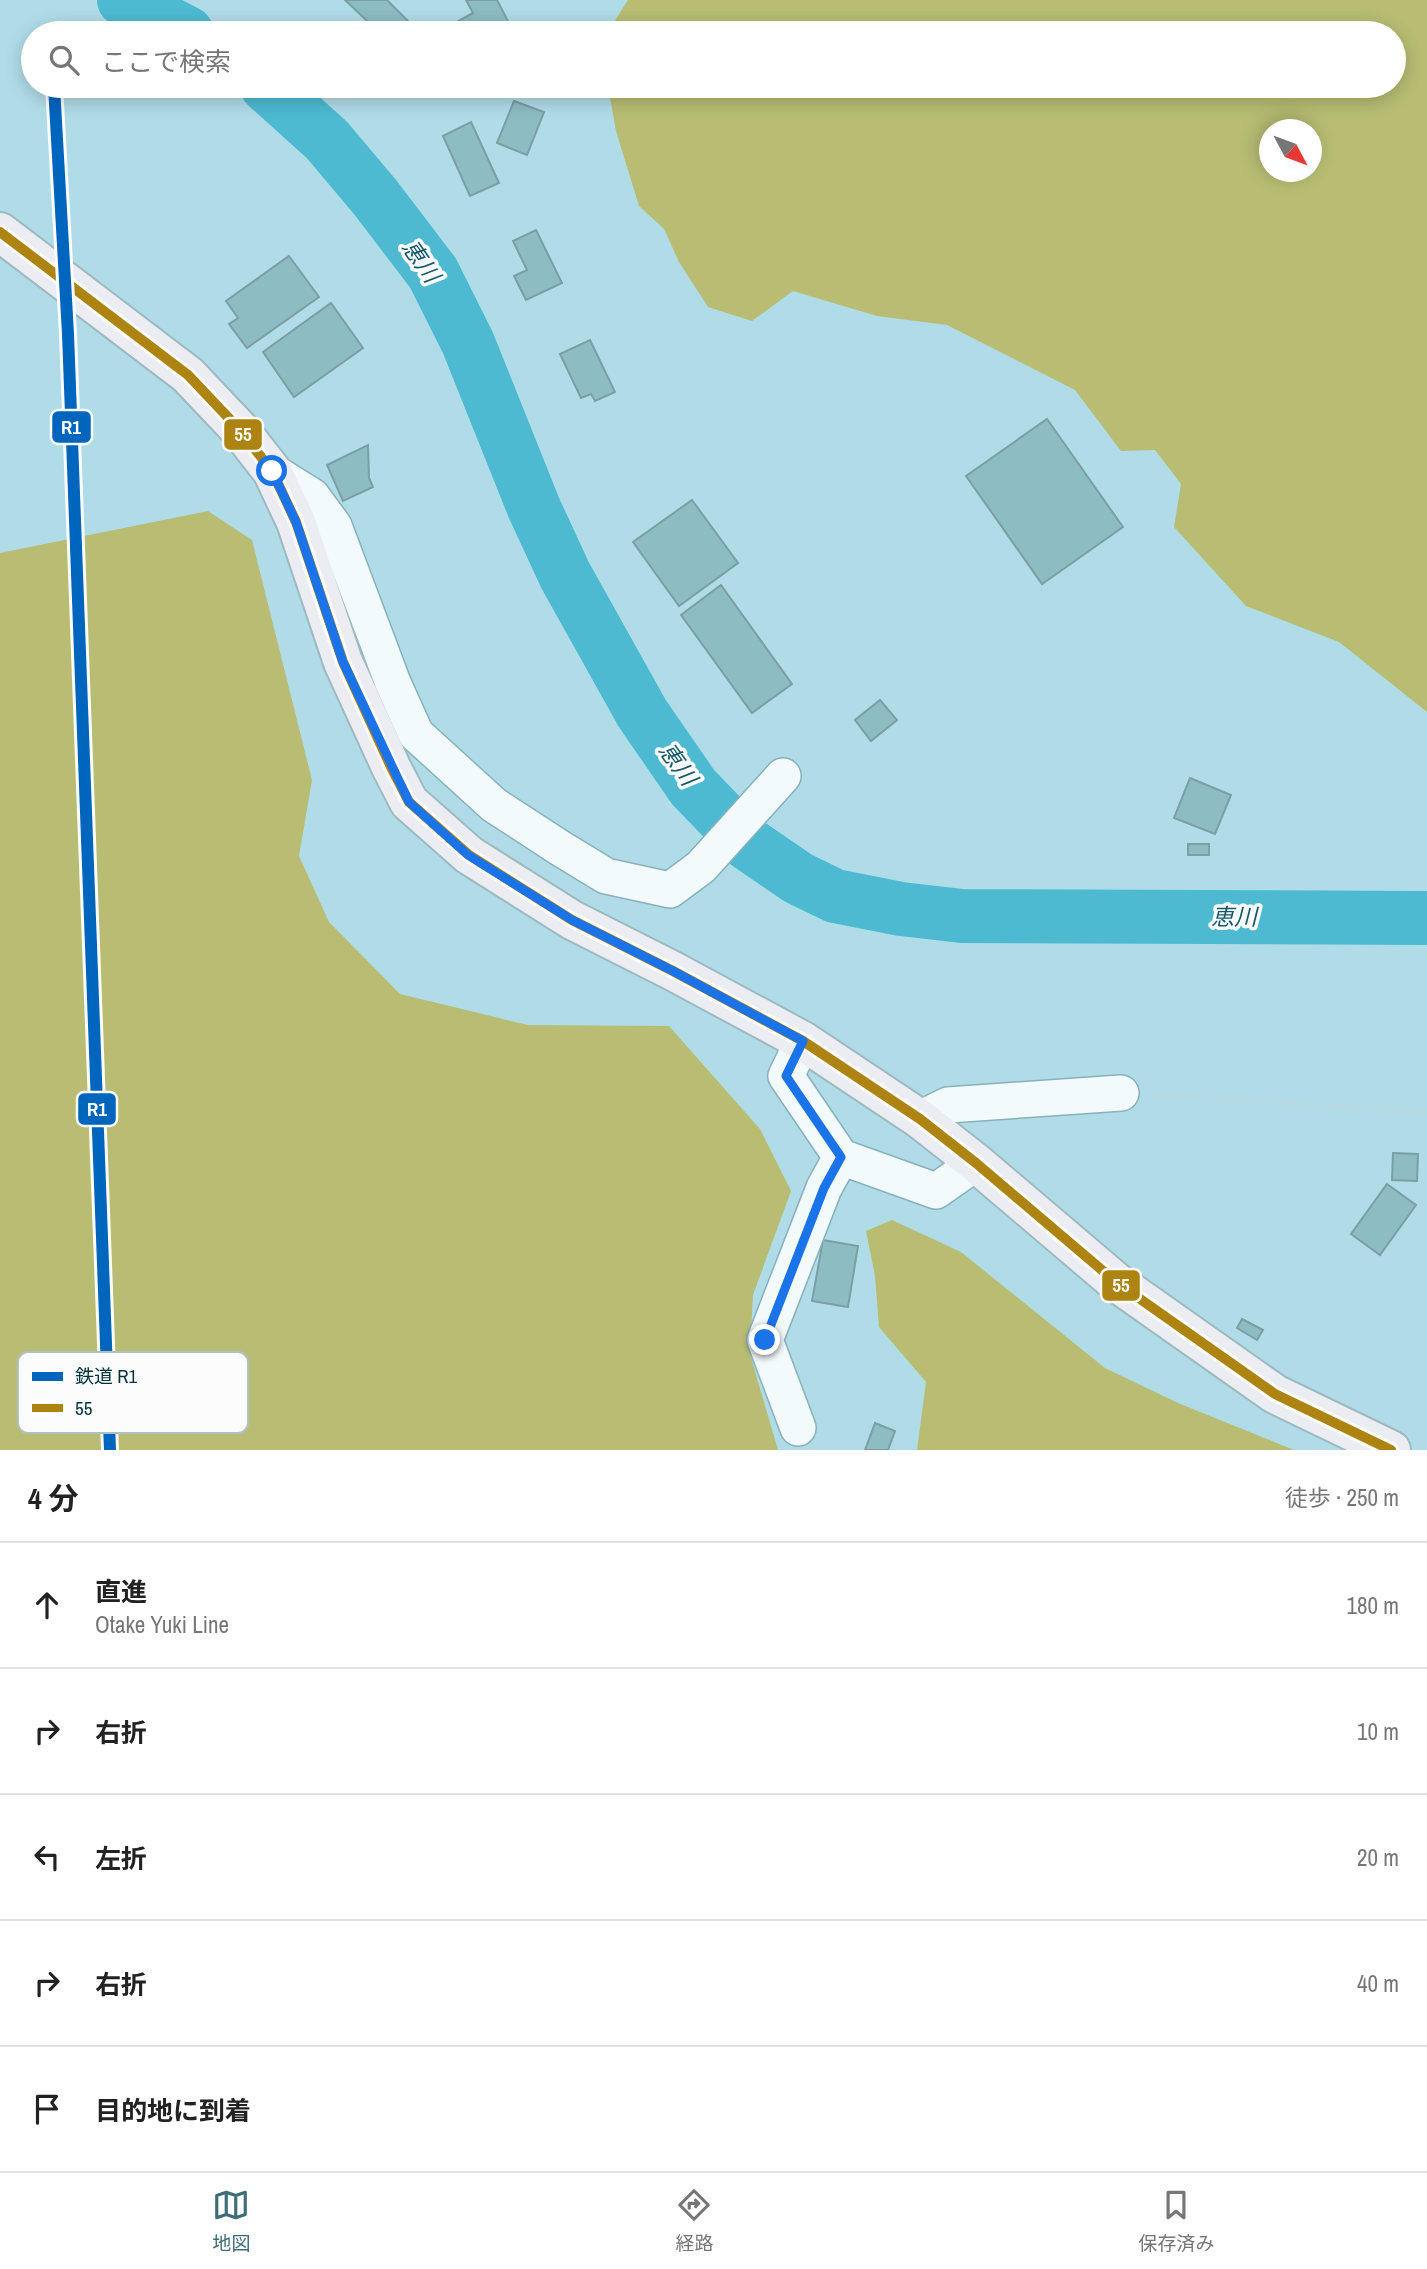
<!DOCTYPE html>
<html lang="ja">
<head>
<meta charset="utf-8">
<style>
	:root { --surface:#fff; --page:#f2f2f2; --text:#222; --muted:#767676; --line:#e0e0e0; --accent:#3e6c77 }
	body { margin:0; font-family:"Archivo Narrow","Noto Sans JP",sans-serif; background:var(--page); color:var(--text) }
	.compass { position:absolute; left:1259px; top:119px; width:63px; height:63px; border-radius:50%; background:var(--surface); box-shadow:0 4px 18px #0003; rotate:131deg }
	.stop { position:absolute; width:21px; height:21px; margin:-16px; border:5px solid #1a73e8; border-radius:50%; background:#fff }
	.stop.end { background:#1a73e8; border-color:#fff; box-shadow:0 2px 7px #0008 }
	.list { margin:0; padding:0; list-style:none }
	h2 { display:flex; justify-content:space-between; align-items:center; height:91px; margin:0; padding:0 28px; font-size:30px }
	h2 small { font-size:23px; font-weight:400; color:var(--muted) }
	.list li { display:grid; grid-template-columns:46px 1fr auto; gap:21px; align-items:center; box-sizing:border-box; height:126px; padding:0 28px; border-top:2px solid var(--line) }
	.list b { display:block; font-size:26px; white-space:nowrap }
	.list p { margin:0; font-size:23px; white-space:nowrap; color:var(--muted) }
	.list em { font-size:23px; font-style:normal; color:var(--muted) }
	.icon { flex:none; width:38px; height:38px; fill:none; stroke:currentColor; stroke-width:2; stroke-linecap:round; stroke-linejoin:round }
	.map { position:relative; flex:none; width:1427px; height:1450px; overflow:hidden }
	.search { position:absolute; background:var(--surface); box-shadow:0 4px 18px #0003; left:21px; right:21px; top:21px; height:77px; display:flex; align-items:center; gap:18px; box-sizing:border-box; padding:0 24px; border-radius:38px; color:var(--muted); font-size:26px }
	.sheet { height:721px; background:var(--surface) }
	nav { display:flex; justify-content:space-around; align-items:center; box-sizing:border-box; height:98px; border-top:2px solid var(--line); background:var(--surface); font-size:19px; color:var(--muted) }
	nav a { display:grid; justify-items:center; gap:4px }
	nav .on { color:var(--accent) }
	.map>svg:first-child { display:block }
	.forest { fill:#b8bd73; fill-rule:evenodd }
	.lines { fill:none; stroke-linecap:round; stroke-linejoin:round }
	.river { stroke:#4dbad2; stroke-width:54 }
	.building { fill:#8dbcc2; stroke:#7a9fa5; stroke-width:2 }
	.street-casing { stroke:#87b1bb; stroke-width:38 }
	.primary-casing { stroke:#9ebac1; stroke-width:42 }
	.path { stroke:#c4d4d7; stroke-width:4.5; stroke-dasharray:2 5; stroke-linecap:butt }
	.street { stroke:#f3fafc; stroke-width:35 }
	.primary { stroke:#ecedf2; stroke-width:38 }
	.bus-1-casing { stroke:#fcfcfc; stroke-width:16 }
	.bus-1 { stroke:#ad8311; stroke-width:10 }
	.rail-1-casing { stroke:#fcfcfc; stroke-width:18 }
	.rail-1 { stroke:#0065bd; stroke-width:12 }
	.route { stroke:#1a73e8; stroke-width:9 }
	.labels { text-anchor:middle; stroke-width:7; stroke-linejoin:round; paint-order:stroke }
	.water-label { font-size:23px; font-style:italic; fill:#135969; stroke:#fcfcfc }
	.key { fill:#fcfcfc; stroke:#b0bfc2; stroke-width:2 }
	.key-label { font-size:19px; fill:#00303a }
	.line-badge { stroke:#fcfcfc; stroke-width:2.5 }
	.badge-label { font-size:19px; text-anchor:middle; font-weight:bold; fill:#fff }
</style>
</head>
<body>
<div class="map">
<svg width="1427" height="1450" viewBox="0 0 1427 1450">
	<rect width="100%" height="100%" fill="#b0dce8"/>
	<path class="forest" d="M 628,0 L 1427,0 L 1427,712 L 1339,642 L 1246,606 L 1174,527 L 1181,484 L 1155,450 L 1121,451 L 1075,390 L 947,325 L 877,316 L 793,291 L 752,321 L 708,307 L 679,262 L 664,229 L 639,206 L 616,131 L 608,86 L 1394,86 L 1394,33 L 607,33 ZM 1270,130 L 1312,130 L 1312,172 L 1270,172 Z
		M 208,511 L 252,540 L 312,780 L 299,856 L 329,922 L 400,994 L 528,1025 L 669,1026 L 760,1129 L 791,1191 L 753,1295 L 750,1354 L 778,1450 L 0,1450 L 0,553 Z
		M 892,1220 L 961,1252 L 1105,1368 L 1178,1403 L 1294,1450 L 917,1450 L 926,1382 L 879,1327 L 875,1276 L 866,1231 Z"/>
	<g class="lines">
		<path class="river" d="M 124,0 L 187,33
			M 267,86 L 327,140 L 375,197 L 433,273 L 468,343 L 534,508 L 565,575 L 642,713 L 693,787 L 747,843 L 798,878 L 835,896 L 901,909 L 962,916 L 1427,918"/>
	</g>
	<path class="building" d="M 345,0 L 387,0 L 414,27 L 408,33 L 380,33 Z
		M 466,0 L 497,0 L 511,27 L 498,33 L 456,33 L 451,25 L 473,13 Z
		M 514,101 L 544,112 L 527,155 L 497,143 Z
		M 471,122 L 499,183 L 470,196 L 443,136 Z
		M 536,230 L 562,283 L 526,300 L 514,276 L 527,270 L 513,241 Z
		M 289,256 L 319,297 L 247,348 L 229,324 L 238,318 L 226,301 Z
		M 331,303 L 363,348 L 294,397 L 263,352 Z
		M 590,340 L 615,392 L 595,401 L 591,394 L 581,398 L 560,354 Z
		M 1047,419 L 1123,527 L 1042,584 L 966,476 Z
		M 368,445 L 369,478 L 373,487 L 343,501 L 327,465 Z
		M 692,500 L 738,563 L 679,606 L 633,542 Z
		M 721,585 L 792,684 L 752,713 L 681,615 Z
		M 880,700 L 897,720 L 871,741 L 855,720 Z
		M 1190,778 L 1231,795 L 1215,834 L 1174,818 Z
		M 1188,844 L 1209,844 L 1209,855 L 1188,855 Z
		M 1393,1153 L 1418,1154 L 1417,1181 L 1392,1180 Z
		M 1387,1184 L 1416,1205 L 1380,1255 L 1351,1234 Z
		M 823,1240 L 858,1246 L 848,1307 L 812,1301 Z
		M 1242,1319 L 1263,1330 L 1257,1340 L 1237,1328 Z
		M 875,1423 L 895,1431 L 888,1450 L 865,1450 Z"/>
	<g class="lines">
		<g class="street-casing">
			<path id="street" d="M 272,471 L 312,496 L 334,526 L 393,683 L 416,734 L 494,805 L 560,848 L 606,876 L 670,890 L 701,867 L 783,776
				M 803,1041 L 786,1076 L 841,1157 L 936,1191 L 976,1163
				M 920,1119 L 948,1105 L 1121,1093
				M 798,1428 L 765,1340 L 824,1188 L 841,1157"/>
		</g>
		<g class="primary-casing">
			<path id="primary" d="M 0,232 L 188,375 L 240,430 L 272,471 L 296,522 L 343,662 L 391,767 L 409,802 L 469,855 L 572,920 L 673,971 L 803,1041 L 920,1119 L 976,1163 L 1116,1282 L 1275,1394 L 1391,1450"/>
		</g>
		<path class="path" d="M 1154,1095 L 1427,1112"/>
		<use href="#street" class="street"/>
		<use href="#primary" class="primary"/>
		<g class="bus-1-casing">
			<path id="bus-1" d="M 0,232 L 188,375 L 240,430 L 272,471 L 296,522 L 343,662 L 391,767 L 409,802 L 469,855 L 572,920 L 673,971 L 803,1041 L 920,1119 L 976,1163 L 1116,1282 L 1275,1394 L 1391,1450"/>
		</g>
		<use href="#bus-1" class="bus-1"/>
		<g class="rail-1-casing">
			<path id="rail-1" d="M 54,86 L 68,334 L 110,1450"/>
		</g>
		<use href="#rail-1" class="rail-1"/>
	</g>
	<g class="lines">
		<path class="route" d="M 272,471 L 296,522 L 343,662 L 409,802 L 468,855 L 572,920 L 673,971 L 803,1041 L 786,1076 L 841,1157 L 824,1188 L 765,1340"/>
	</g>
	<g class="labels">
		<g class="water-label">
			<text transform="translate(421 261) rotate(55)" y="8">恵川</text>
			<text transform="translate(678 764) rotate(54)" y="8">恵川</text>
			<text x="1234" y="925">恵川</text>
		</g>
	</g>
	<rect x="18" y="1352" width="230" height="81" rx="10" class="key"/>
	<rect x="32" y="1372" width="31" height="9" fill="#0065bd"/>
	<rect x="32" y="1404" width="31" height="8" fill="#ad8311"/>
	<g class="key-label">
		<text x="75" y="1383">鉄道 R1</text>
		<text x="75" y="1415">55</text>
	</g>
	<g class="line-badge">
		<rect x="51" y="410" width="41" height="34" rx="7" fill="#0065bd"/>
		<rect x="223" y="418" width="40" height="33" rx="7" fill="#ad8311"/>
		<rect x="77" y="1092" width="40" height="34" rx="7" fill="#0065bd"/>
		<rect x="1101" y="1269" width="40" height="33" rx="7" fill="#ad8311"/>
	</g>
	<g class="badge-label">
		<text x="71" y="434">R1</text>
		<text x="243" y="441">55</text>
		<text x="97" y="1116">R1</text>
		<text x="1121" y="1292">55</text>
	</g>
</svg>
<svg class="compass" viewBox="-18 -18 36 36"><path d="M0-13l5 13h-10z" fill="#e53935"/><path d="M0 13l5-13h-10z" fill="#767676"/></svg>
<div class="stop" style="left:272px;top:471px"></div>
<div class="stop end" style="left:765px;top:1340px"></div>
<div class="search"><svg class="icon" aria-label="search" viewBox="0 0 24 24"><circle cx="10" cy="10" r="6"/><path d="M15 15l6 6"/></svg>ここで検索</div>
</div>
<section class="sheet">
<h2>4 分<small>徒歩 · 250 m</small></h2>
<ul class="list">
<li><svg class="icon" aria-label="ahead" viewBox="0 0 24 24"><path d="M12 20V5M6 11l6-6 6 6"/></svg><div><b>直進</b><p>Otake Yuki Line</p></div><em>180 m</em></li>
<li><svg class="icon" aria-label="right" viewBox="0 0 24 24"><path d="M7 20v-9h11M14 6l5 5-5 5"/></svg><div><b>右折</b></div><em>10 m</em></li>
<li><svg class="icon" aria-label="left" viewBox="0 0 24 24"><path d="M17 20v-9H6M10 6l-5 5 5 5"/></svg><div><b>左折</b></div><em>20 m</em></li>
<li><svg class="icon" aria-label="right" viewBox="0 0 24 24"><path d="M7 20v-9h11M14 6l5 5-5 5"/></svg><div><b>右折</b></div><em>40 m</em></li>
<li><svg class="icon" aria-label="arrive" viewBox="0 0 24 24"><path d="M6 21V4h12l-3 4 3 4H6"/></svg><div><b>目的地に到着</b></div></li>
</ul>
</section>
<nav>
<a class="on"><svg class="icon" aria-label="map" viewBox="0 0 24 24"><path d="M3 6l6-2 6 2 6-2v14l-6 2-6-2-6 2zM9 4v14M15 6v14"/></svg>地図</a>
<a><svg class="icon" aria-label="directions" viewBox="0 0 24 24"><path d="M12 3l9 9-9 9-9-9zM9 14v-3h6M13 9l2 2-2 2"/></svg>経路</a>
<a><svg class="icon" aria-label="saved" viewBox="0 0 24 24"><path d="M7 4h10v16l-5-4-5 4z"/></svg>保存済み</a>
</nav>
</body>
</html>
